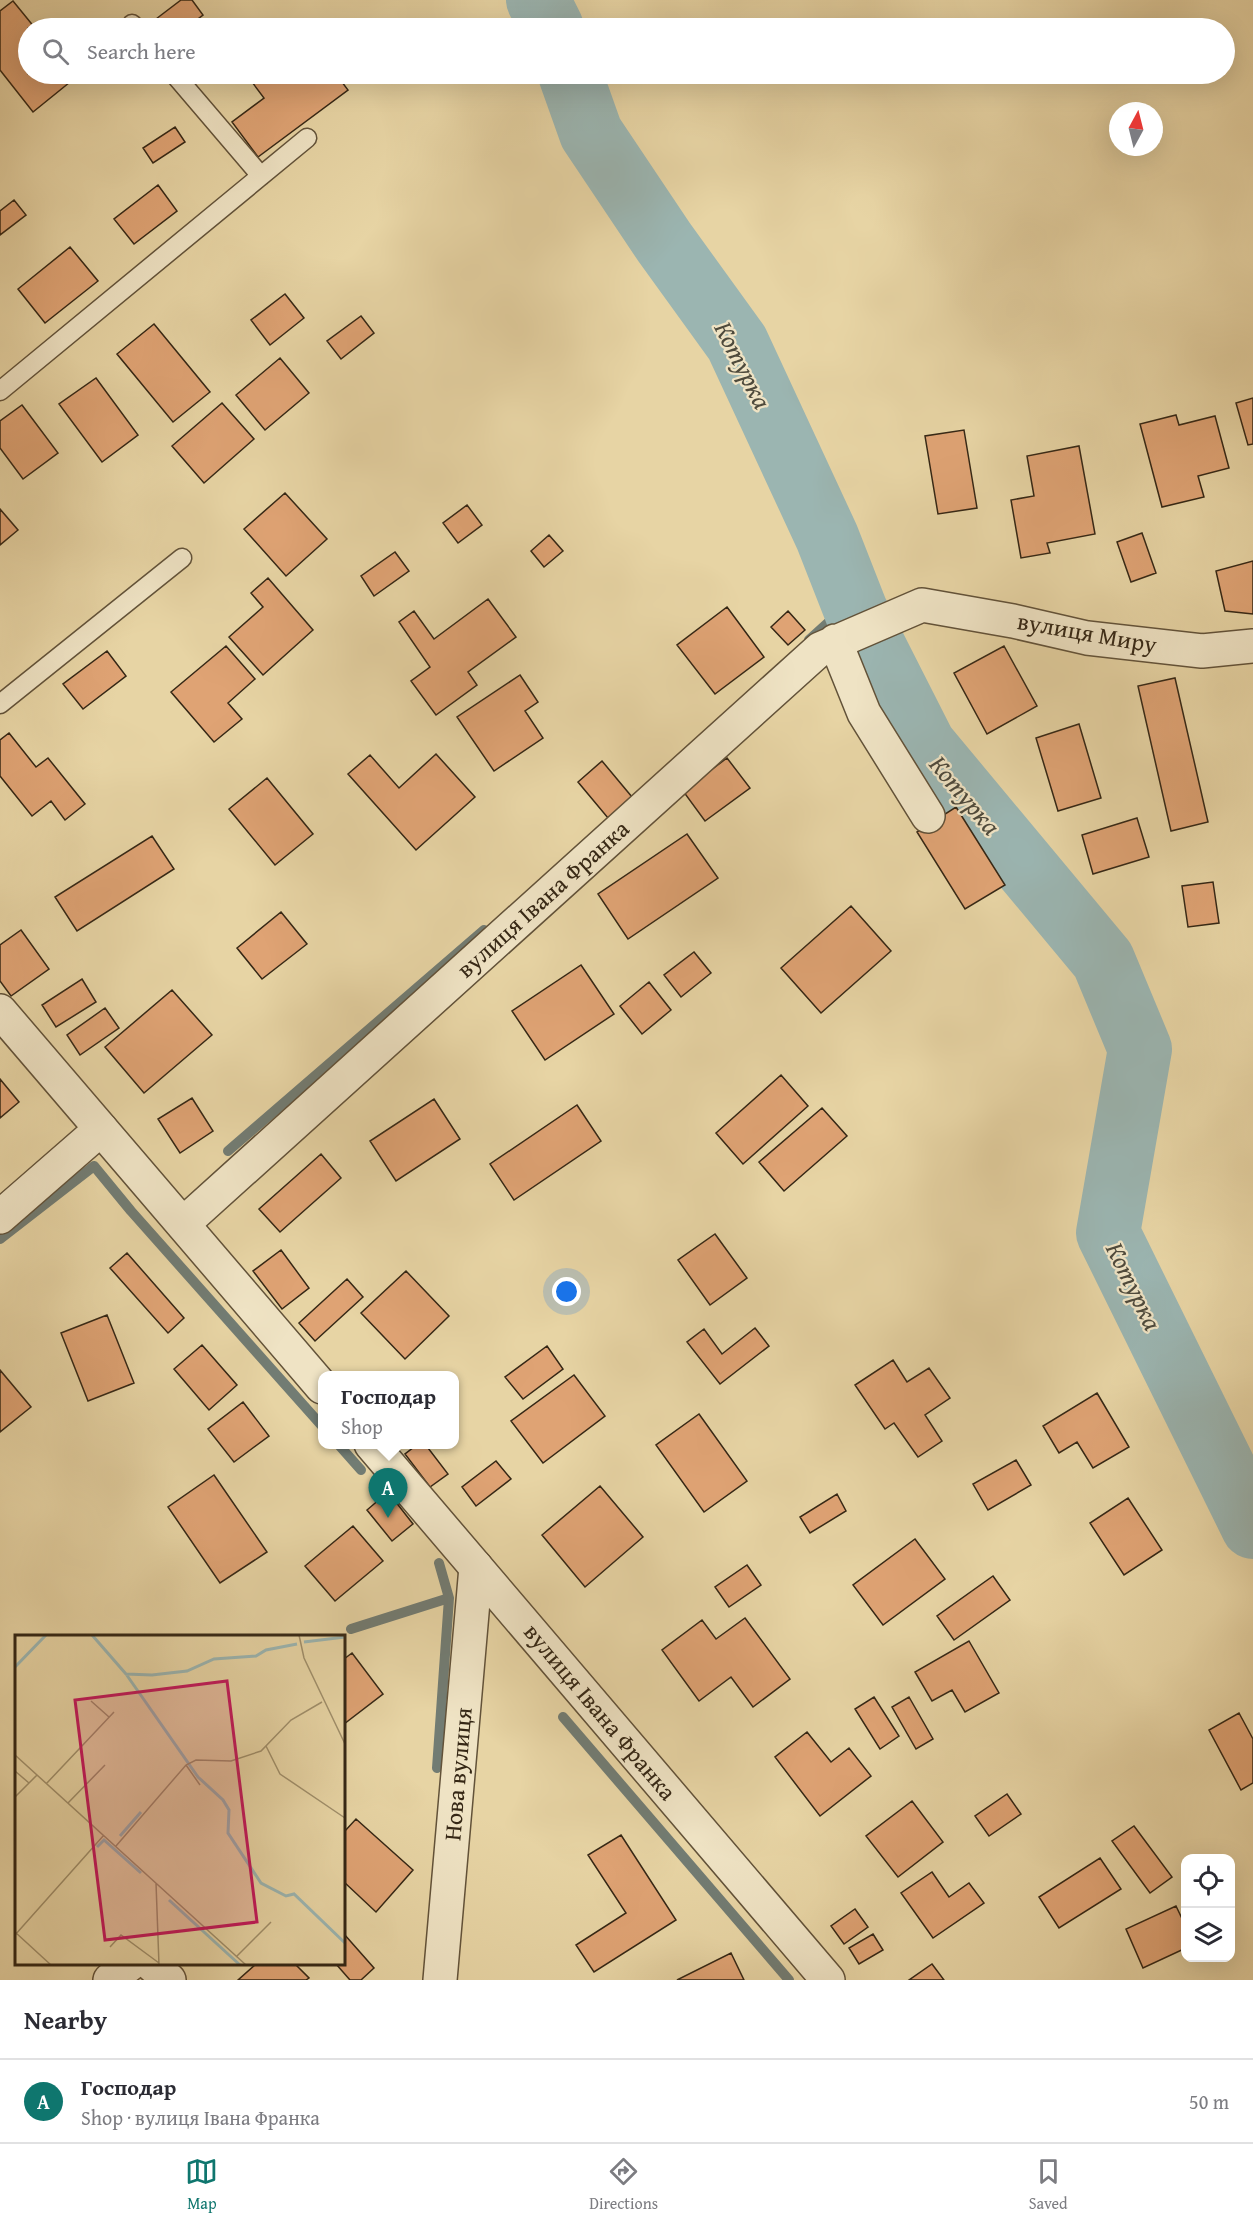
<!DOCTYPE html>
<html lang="en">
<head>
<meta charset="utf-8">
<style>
	:root { --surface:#fff; --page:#f7f7f7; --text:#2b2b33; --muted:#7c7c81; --line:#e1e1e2; --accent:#0f766e }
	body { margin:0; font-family:"Gentium Book Plus",serif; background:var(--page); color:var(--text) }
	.controls { position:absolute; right:18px; bottom:18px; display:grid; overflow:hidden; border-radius:12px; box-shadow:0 6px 24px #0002 }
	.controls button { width:54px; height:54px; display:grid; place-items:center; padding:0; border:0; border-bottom:2px solid var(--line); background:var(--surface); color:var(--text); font:30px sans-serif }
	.compass { position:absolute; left:1109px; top:102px; width:54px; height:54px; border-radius:50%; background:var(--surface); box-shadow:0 6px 24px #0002; rotate:7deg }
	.you { position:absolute; left:567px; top:1292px; width:21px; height:21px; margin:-15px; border:4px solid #fff; border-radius:50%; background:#1a73e8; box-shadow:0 0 0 9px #1a73e833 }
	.badge { display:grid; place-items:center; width:39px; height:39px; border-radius:50%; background:var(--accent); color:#fff; font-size:20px; font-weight:700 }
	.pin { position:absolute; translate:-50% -50px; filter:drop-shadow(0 2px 3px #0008) }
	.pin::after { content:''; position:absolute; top:32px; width:21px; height:18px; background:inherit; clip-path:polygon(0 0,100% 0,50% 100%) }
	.popup { position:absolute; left:318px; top:1371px; width:141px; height:78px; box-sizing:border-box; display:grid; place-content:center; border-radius:12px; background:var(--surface); filter:drop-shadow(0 2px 4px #0005); font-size:20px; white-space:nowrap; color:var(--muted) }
	.popup b { font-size:22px; color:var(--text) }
	.popup::after { content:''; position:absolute; left:50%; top:100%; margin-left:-12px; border:12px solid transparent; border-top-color:var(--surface) }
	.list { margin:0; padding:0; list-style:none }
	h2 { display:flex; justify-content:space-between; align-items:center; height:78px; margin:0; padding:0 24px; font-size:26px }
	h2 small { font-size:20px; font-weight:400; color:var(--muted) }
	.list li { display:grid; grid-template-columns:39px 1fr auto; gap:18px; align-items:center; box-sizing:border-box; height:84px; padding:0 24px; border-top:2px solid var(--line) }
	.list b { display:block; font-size:22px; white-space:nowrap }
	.list p { margin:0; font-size:20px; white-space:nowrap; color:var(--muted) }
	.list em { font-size:20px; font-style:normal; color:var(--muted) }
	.icon { flex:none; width:33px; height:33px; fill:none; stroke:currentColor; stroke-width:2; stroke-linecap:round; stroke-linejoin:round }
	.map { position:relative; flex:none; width:1253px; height:1980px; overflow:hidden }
	.search { position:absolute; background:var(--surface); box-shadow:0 6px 24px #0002; left:18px; right:18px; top:18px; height:66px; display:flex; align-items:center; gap:15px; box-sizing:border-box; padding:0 21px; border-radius:33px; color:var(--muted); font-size:22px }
	.sheet { height:162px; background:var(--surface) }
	nav { display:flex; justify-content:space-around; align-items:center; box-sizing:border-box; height:84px; border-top:2px solid var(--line); background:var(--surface); font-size:16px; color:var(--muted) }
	nav a { display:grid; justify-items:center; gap:3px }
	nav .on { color:var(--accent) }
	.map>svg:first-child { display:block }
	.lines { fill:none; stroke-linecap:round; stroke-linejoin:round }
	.stream { stroke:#727c73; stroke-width:10 }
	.river { stroke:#9bb5b1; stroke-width:64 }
	.building { fill:#dfa374; stroke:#352715; stroke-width:1.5 }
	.service-casing { stroke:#625239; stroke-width:21 }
	.minor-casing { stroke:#625239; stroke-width:36 }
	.tertiary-casing { stroke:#625239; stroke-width:36 }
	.service { stroke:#efe3c4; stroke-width:18 }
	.minor { stroke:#efe3c4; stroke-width:33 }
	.tertiary { stroke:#efe3c4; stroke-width:33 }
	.labels { text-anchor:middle; stroke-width:4.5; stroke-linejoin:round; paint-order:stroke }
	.street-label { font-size:24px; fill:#352715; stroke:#efe3c4 }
	.water-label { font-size:26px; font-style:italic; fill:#4e4a3c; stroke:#efe3c4 }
	.inset-river { fill:none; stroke:#9bb5b1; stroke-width:3 }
	.inset-road { fill:none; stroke:#a08f6b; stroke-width:1.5 }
	.view { fill:#c2185b; fill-opacity:0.15; stroke:#c2185b; stroke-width:3 }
	.inset-edge { fill:none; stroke:#352715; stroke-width:3 }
</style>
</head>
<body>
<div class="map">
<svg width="1253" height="1980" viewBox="0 0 1253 1980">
	<rect width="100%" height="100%" fill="#e7d4a4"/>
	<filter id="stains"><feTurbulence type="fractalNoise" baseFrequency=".00333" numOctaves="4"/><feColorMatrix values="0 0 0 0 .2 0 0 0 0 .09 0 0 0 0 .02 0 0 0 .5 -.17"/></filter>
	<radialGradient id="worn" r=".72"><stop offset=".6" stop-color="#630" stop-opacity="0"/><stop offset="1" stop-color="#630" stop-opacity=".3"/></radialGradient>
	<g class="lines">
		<path class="stream" d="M 809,640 L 830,621
			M 228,1151 L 484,930
			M 0,1239 L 94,1166 L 131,1211 L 322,1426
			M 338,1444 L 361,1470
			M 351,1629 L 449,1598
			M 563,1717 L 789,1980
			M 437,1768 L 449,1598 L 439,1563"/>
		<path class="river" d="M 538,0 L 552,28
			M 570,74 L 591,133 L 664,242 L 737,343 L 827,537 L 856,611 L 924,745 L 1103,960 L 1140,1049 L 1108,1233 L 1253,1527"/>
	</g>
	<path class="building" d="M 181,0 L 192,0 L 203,15 L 186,28 L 157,28 L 152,22 Z
		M 13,1 L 35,28 L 28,28 L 28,74 L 71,74 L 75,78 L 33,112 L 0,70 L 0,11 Z
		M 246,74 L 336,74 L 348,90 L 258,157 L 232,122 L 264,98 Z
		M 175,127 L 185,142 L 153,163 L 143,148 Z
		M 158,185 L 177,211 L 134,244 L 114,219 Z
		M 14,200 L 26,215 L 0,235 L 0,211 Z
		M 70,247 L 98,281 L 45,323 L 18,289 Z
		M 285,294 L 304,318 L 270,345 L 251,320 Z
		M 361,316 L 374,333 L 341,359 L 327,341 Z
		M 154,324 L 210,392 L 173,422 L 117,354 Z
		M 280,358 L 309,393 L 265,430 L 236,395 Z
		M 96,378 L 138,435 L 102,462 L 59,404 Z
		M 1253,398 L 1253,444 L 1248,445 L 1236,403 Z
		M 222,403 L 254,439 L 204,483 L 172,446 Z
		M 22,405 L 58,453 L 23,479 L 0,448 L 0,421 Z
		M 1176,415 L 1179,425 L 1215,416 L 1229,468 L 1198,476 L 1204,497 L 1162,507 L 1140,424 Z
		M 964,430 L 977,508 L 938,514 L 925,436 Z
		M 1079,446 L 1095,534 L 1047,543 L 1050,553 L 1021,558 L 1011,500 L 1034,496 L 1027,456 Z
		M 285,493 L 327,539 L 286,576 L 244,529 Z
		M 467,505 L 482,525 L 458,543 L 443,523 Z
		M 0,509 L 18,530 L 0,545 Z
		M 1142,533 L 1156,573 L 1131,582 L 1117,542 Z
		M 549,535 L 563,551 L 544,567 L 531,551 Z
		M 395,552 L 409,571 L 374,596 L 361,576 Z
		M 1253,561 L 1253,614 L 1225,611 L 1216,571 Z
		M 268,578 L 313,630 L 263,675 L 229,637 L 263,607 L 251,593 Z
		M 488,599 L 516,637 L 468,672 L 477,685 L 436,715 L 411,681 L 430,667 L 399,622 L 414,611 L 434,639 Z
		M 727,607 L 764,657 L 715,694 L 677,645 Z
		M 788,611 L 805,630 L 788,645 L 771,627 Z
		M 226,646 L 255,679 L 228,703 L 242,719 L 214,742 L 171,692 Z
		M 1004,646 L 1037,706 L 987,734 L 954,673 Z
		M 107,651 L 126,676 L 83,709 L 63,684 Z
		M 520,675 L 538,702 L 525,711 L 543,738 L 494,771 L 457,717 Z
		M 1175,678 L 1208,822 L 1171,831 L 1138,686 Z
		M 1079,724 L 1101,798 L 1058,811 L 1036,738 Z
		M 9,733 L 36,767 L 48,758 L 85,804 L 65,820 L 51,801 L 32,816 L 0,776 L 0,740 Z
		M 436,754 L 475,797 L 416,850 L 348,774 L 370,755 L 399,788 Z
		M 727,758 L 750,788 L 705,821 L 683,791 Z
		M 602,761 L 632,797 L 608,818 L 578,782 Z
		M 267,778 L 313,834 L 275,865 L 229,809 Z
		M 956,807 L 1005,885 L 965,909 L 917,832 Z
		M 1137,818 L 1149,857 L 1093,874 L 1082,835 Z
		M 687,834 L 718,878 L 628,939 L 598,894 Z
		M 152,836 L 174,869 L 77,931 L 55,897 Z
		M 1213,882 L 1219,923 L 1188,927 L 1182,886 Z
		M 851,906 L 891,951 L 821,1013 L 781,968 Z
		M 281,912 L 307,944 L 262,979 L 237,948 Z
		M 21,930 L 49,969 L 11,996 L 0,981 L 0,945 Z
		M 694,952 L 711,973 L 681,997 L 664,975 Z
		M 581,965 L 614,1014 L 545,1060 L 512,1011 Z
		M 82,979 L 96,1002 L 56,1027 L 42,1005 Z
		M 649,982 L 671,1010 L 642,1034 L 620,1006 Z
		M 172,990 L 212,1035 L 144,1093 L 105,1047 Z
		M 105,1008 L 119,1028 L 80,1055 L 67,1035 Z
		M 781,1075 L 808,1106 L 743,1164 L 716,1133 Z
		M 0,1079 L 19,1102 L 0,1118 Z
		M 192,1098 L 213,1131 L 180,1153 L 158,1119 Z
		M 434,1099 L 460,1139 L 396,1181 L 370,1141 Z
		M 577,1105 L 601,1141 L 514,1200 L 490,1164 Z
		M 822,1108 L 847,1136 L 784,1191 L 759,1162 Z
		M 321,1154 L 341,1178 L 280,1232 L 259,1209 Z
		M 715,1234 L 747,1278 L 710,1305 L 678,1260 Z
		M 281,1250 L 309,1288 L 282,1309 L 253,1271 Z
		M 127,1253 L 184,1318 L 168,1333 L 110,1268 Z
		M 406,1271 L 449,1316 L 405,1359 L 361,1313 Z
		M 347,1279 L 363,1297 L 315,1341 L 299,1323 Z
		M 107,1315 L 134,1383 L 88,1401 L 61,1333 Z
		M 755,1328 L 769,1346 L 720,1384 L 687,1342 L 704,1329 L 722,1354 Z
		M 202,1345 L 237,1385 L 209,1410 L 174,1369 Z
		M 547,1346 L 563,1369 L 523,1399 L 505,1377 Z
		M 893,1360 L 907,1382 L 929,1368 L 950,1398 L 925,1415 L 942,1441 L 918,1457 L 894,1423 L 885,1429 L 855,1385 Z
		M 0,1370 L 31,1407 L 0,1432 Z
		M 574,1375 L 605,1416 L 543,1463 L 511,1421 Z
		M 1097,1393 L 1129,1447 L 1093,1468 L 1077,1442 L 1059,1453 L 1043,1426 Z
		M 243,1402 L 269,1436 L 234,1462 L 208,1429 Z
		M 699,1414 L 747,1481 L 704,1512 L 656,1445 Z
		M 418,1444 L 425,1444 L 448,1474 L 430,1487 L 405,1454 Z
		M 1016,1460 L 1031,1485 L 988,1510 L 973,1484 Z
		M 496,1461 L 511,1479 L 476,1506 L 462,1487 Z
		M 214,1475 L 267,1552 L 220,1583 L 168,1507 Z
		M 600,1486 L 643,1537 L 585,1587 L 542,1535 Z
		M 388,1492 L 413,1524 L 392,1541 L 367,1510 Z
		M 837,1494 L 846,1511 L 810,1533 L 800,1517 Z
		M 1128,1498 L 1162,1550 L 1124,1575 L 1090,1523 Z
		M 353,1526 L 383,1561 L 335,1601 L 305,1566 Z
		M 915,1539 L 945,1579 L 883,1625 L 853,1585 Z
		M 747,1565 L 761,1585 L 729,1607 L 715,1587 Z
		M 993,1576 L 1010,1600 L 954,1640 L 937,1616 Z
		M 745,1618 L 790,1679 L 753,1707 L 731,1677 L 699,1701 L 662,1650 L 702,1620 L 716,1639 Z
		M 969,1641 L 999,1693 L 965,1712 L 952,1690 L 932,1701 L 915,1672 Z
		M 352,1653 L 383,1694 L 344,1724 L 344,1659 Z
		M 874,1697 L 899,1736 L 880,1749 L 855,1709 Z
		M 909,1697 L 933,1739 L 916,1749 L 892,1707 Z
		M 1239,1713 L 1253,1739 L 1253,1783 L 1241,1790 L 1209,1730 Z
		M 807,1732 L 831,1762 L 849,1748 L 871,1776 L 820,1816 L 775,1757 Z
		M 1007,1794 L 1021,1814 L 989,1836 L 975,1816 Z
		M 912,1801 L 943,1842 L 898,1877 L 866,1836 Z
		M 356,1819 L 413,1870 L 376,1912 L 344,1882 L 344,1832 Z
		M 1134,1826 L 1172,1877 L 1150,1893 L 1112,1841 Z
		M 621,1835 L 676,1920 L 594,1972 L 576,1945 L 626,1913 L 588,1855 Z
		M 1100,1858 L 1121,1889 L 1059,1928 L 1039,1897 Z
		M 932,1872 L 949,1897 L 969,1883 L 984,1903 L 933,1938 L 901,1893 Z
		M 1176,1906 L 1186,1927 L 1186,1948 L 1143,1968 L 1126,1929 Z
		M 855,1909 L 868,1927 L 844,1944 L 831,1926 Z
		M 344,1934 L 374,1968 L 361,1980 L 350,1980 L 336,1964 L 344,1964 Z
		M 873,1934 L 883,1950 L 859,1964 L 849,1948 Z
		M 731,1953 L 744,1980 L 677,1980 Z
		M 256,1964 L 295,1964 L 309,1978 L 306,1980 L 238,1980 Z
		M 932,1964 L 944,1980 L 909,1980 Z"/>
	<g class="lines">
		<g class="service-casing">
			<path id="service" d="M 132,24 L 136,28
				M 174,74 L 261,176
				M 0,391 L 307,138
				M 0,704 L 182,558"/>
		</g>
		<g class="minor-casing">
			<path id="minor" d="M 835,641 L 864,713 L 928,816
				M 0,1217 L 101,1129
				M 183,1224 L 820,649 L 922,605 L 1013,621 L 1087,638 L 1202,651 L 1253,646
				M 151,1964 L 169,1980
				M 110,1980 L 130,1964
				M 440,1980 L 476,1567"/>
		</g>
		<g class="tertiary-casing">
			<path id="tertiary" d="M 0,1011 L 322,1387
				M 371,1444 L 828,1980"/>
		</g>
		<use href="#service" class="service"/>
		<use href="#minor" class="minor"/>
		<use href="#tertiary" class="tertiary"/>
	</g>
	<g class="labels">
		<g class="street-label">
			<text transform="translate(1087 633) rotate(10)" y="8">вулиця Миру</text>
			<text transform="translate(543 899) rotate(-42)" y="8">вулиця Івана Франка</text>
			<text transform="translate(600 1712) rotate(50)" y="8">вулиця Івана Франка</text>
			<text transform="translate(458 1774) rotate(-85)" y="8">Нова вулиця</text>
		</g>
		<g class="water-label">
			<text transform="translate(743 365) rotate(63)" y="9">Котурка</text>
			<text transform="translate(965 795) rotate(50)" y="9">Котурка</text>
			<text transform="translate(1134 1286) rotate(64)" y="9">Котурка</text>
		</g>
	</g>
	<g transform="translate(15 1635)">
		<rect width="330" height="330" fill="#e7d4a4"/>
		<path class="inset-river" d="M 77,0 L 111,39 L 137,40 L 172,36 L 199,24 L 241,21 L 251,15 L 282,9M 289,7 L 330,2M 0,32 L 31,0M 111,39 L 183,142 L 208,165 L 214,175 L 213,198 L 246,248 L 271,261 L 279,259 L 330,308M 105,201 L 126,177M 82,212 L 89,205 L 126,238M 154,265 L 225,330"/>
		<path class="inset-road" d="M 284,0 L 289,23 L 330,109M 76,66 L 94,82M 251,111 L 265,139 L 330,183M 0,120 L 231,330M 171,130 L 185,150M 0,136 L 14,148M 31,149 L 99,77M 0,162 L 22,140M 53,168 L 90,130M 101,211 L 171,130 L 181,125 L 216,126 L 246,116 L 276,85 L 307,67M 141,248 L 144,330M 0,297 L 36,330M 0,300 L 89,200M 95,312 L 106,300 L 144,328M 221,322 L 256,287"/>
		<path class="view" d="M 212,46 L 242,287 L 90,305 L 60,65 Z"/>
		<rect width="330" height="330" class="inset-edge"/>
	</g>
	<rect width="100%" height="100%" filter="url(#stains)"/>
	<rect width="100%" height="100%" fill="url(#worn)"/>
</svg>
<div class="controls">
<button><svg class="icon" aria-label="locate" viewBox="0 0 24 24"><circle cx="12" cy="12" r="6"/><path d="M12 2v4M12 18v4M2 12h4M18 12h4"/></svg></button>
<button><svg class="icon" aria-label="layers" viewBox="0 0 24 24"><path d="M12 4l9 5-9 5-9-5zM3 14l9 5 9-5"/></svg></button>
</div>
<svg class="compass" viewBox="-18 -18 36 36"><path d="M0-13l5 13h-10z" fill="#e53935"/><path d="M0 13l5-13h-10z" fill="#7c7c81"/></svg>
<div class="you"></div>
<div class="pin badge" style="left:388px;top:1518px">A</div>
<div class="popup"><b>Господар</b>Shop</div>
<div class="search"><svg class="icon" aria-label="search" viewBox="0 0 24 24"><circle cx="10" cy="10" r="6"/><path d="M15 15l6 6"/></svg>Search here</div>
</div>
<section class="sheet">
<h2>Nearby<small></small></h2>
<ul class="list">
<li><span class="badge">A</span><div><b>Господар</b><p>Shop · вулиця Івана Франка</p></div><em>50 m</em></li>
</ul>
</section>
<nav>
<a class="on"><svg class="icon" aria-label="map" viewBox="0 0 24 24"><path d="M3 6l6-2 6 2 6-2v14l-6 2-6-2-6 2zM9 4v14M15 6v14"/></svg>Map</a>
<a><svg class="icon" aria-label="directions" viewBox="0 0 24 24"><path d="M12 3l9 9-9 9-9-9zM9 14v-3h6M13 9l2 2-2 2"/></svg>Directions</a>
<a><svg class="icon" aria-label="saved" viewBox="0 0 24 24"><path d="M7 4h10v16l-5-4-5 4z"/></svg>Saved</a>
</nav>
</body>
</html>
